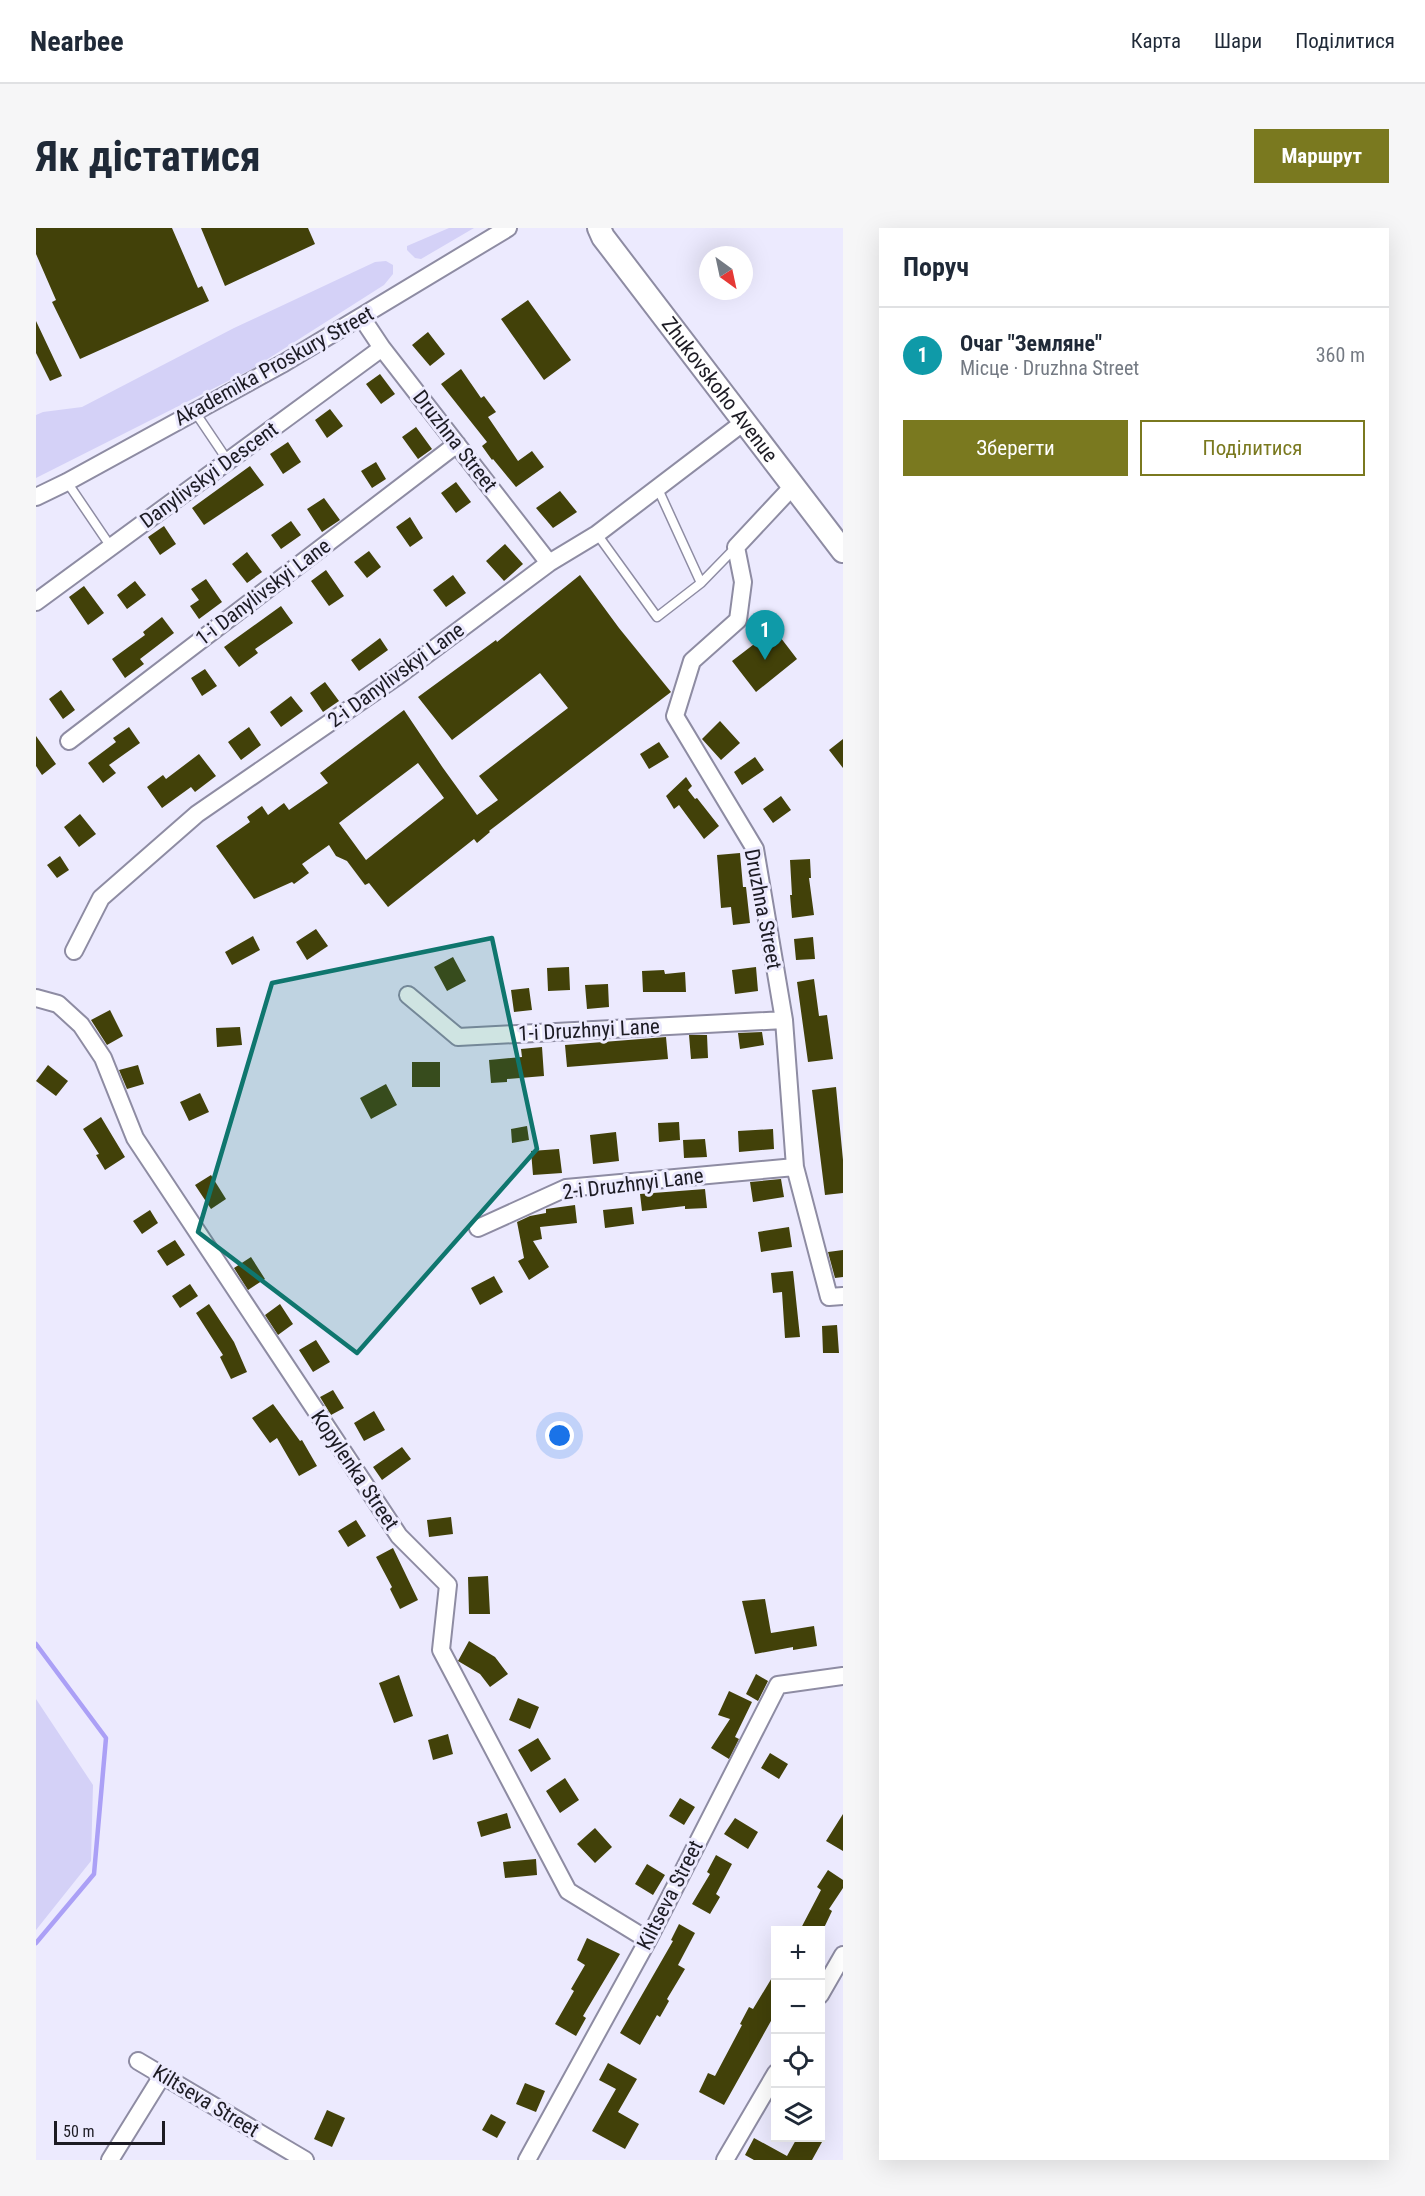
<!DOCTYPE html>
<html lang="uk">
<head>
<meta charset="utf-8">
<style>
	:root { --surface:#fff; --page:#f6f6f7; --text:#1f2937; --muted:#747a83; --line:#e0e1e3; --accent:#7a791f }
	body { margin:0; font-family:"Roboto Condensed",sans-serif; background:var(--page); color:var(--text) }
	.controls { position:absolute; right:18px; bottom:18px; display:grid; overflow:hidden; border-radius:0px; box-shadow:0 6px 24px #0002 }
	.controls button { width:54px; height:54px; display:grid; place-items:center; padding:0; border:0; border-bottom:2px solid var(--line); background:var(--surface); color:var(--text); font:30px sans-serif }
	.compass { position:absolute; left:663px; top:18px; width:54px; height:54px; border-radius:50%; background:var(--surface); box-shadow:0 6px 24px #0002; rotate:147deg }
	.scale { position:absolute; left:18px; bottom:15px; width:111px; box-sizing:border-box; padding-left:6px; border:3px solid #1c1b23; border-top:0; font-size:16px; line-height:21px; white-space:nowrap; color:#1c1b23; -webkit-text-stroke:4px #eceafe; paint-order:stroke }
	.you { position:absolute; left:524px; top:1208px; width:21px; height:21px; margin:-15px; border:4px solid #fff; border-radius:50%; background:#1a73e8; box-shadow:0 0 0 9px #1a73e833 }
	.badge { display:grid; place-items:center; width:39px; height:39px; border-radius:50%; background:var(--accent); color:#fff; font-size:20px; font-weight:700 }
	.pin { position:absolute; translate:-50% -50px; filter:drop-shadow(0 2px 3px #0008) }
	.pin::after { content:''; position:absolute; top:32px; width:21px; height:18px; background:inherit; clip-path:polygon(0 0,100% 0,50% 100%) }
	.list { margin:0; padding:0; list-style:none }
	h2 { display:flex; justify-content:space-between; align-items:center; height:78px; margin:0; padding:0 24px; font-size:26px }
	h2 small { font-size:20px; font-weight:400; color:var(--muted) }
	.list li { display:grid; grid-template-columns:39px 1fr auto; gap:18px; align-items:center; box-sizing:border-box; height:96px; padding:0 24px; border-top:2px solid var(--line) }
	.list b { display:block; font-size:22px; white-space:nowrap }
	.list p { margin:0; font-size:20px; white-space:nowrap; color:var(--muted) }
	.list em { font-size:20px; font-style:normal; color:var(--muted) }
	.actions { display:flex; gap:12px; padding:18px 24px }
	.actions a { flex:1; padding:14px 0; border:2px solid var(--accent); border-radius:0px; text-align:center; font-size:21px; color:var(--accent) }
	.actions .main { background:var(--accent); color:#fff }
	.icon { flex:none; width:33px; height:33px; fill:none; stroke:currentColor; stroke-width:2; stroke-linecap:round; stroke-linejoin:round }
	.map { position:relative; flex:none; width:807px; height:1932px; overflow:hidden; border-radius:0px }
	header { display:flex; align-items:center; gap:36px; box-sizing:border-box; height:84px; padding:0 30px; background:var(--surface); border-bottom:2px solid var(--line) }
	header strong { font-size:28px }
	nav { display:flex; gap:33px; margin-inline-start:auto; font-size:21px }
	.intro { display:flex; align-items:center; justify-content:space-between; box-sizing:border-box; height:144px; padding:0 36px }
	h1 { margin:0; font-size:42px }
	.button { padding:15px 27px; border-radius:0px; background:var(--accent); color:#fff; font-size:21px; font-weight:700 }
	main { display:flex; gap:36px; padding:0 36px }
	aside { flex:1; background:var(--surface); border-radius:0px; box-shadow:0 6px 24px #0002 }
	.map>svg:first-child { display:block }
	.green { fill:#d4d1f7 }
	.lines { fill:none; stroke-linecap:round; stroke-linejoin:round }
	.stream { stroke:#aba0f6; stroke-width:4.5 }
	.building { fill:#424109; fill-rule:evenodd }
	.lane-casing { stroke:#8e8ca3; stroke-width:11 }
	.street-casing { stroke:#8e8ca3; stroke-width:20 }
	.secondary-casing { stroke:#8e8ca3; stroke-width:26 }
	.lane { stroke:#fff; stroke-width:8 }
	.street { stroke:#fff; stroke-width:16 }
	.secondary { stroke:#fff; stroke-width:22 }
	.marked { fill:#0f766e; fill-opacity:0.2; stroke:#0f766e; stroke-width:4.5; stroke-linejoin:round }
	.labels { text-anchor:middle; stroke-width:6; stroke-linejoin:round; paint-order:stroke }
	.street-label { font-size:21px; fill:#1c1b23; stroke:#eceafe }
</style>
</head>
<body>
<header>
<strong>Nearbee</strong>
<nav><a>Карта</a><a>Шари</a><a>Поділитися</a></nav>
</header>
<div class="intro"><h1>Як дістатися</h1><a class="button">Маршрут</a></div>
<main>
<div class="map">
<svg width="807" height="1932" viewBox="0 0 807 1932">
	<rect width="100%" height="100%" fill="#eceafe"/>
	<path class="green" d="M 413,0 L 438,0 L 385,31 L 379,30 L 371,22 L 371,18 Z
		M 350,33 L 357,37 L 357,46 L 348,57 L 216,141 L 0,250 L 0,187 L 7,184 L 46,179 L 198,100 L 339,34 Z
		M 0,1471 L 57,1557 L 55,1633 L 0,1702 Z"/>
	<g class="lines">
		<path class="stream" d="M 0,1416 L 70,1510 L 58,1646 L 0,1715"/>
	</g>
	<path class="building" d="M 0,0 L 136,0 L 162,60 L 166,58 L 173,73 L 44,131 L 16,74 L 20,72 L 0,26 Z
		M 165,0 L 272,0 L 279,16 L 189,58 Z
		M 492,72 L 535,132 L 508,152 L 465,91 Z
		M 0,93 L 26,148 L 14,153 L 0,125 Z
		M 392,104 L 409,126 L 394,138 L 376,117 Z
		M 425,141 L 445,170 L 448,168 L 460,184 L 452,189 L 482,233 L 496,223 L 508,239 L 480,259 L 457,231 L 456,232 L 446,218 L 451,214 L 405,156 Z
		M 344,146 L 359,166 L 345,176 L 330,156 Z
		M 294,181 L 307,198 L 291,210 L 279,192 Z
		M 380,199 L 396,221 L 382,231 L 366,209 Z
		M 252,214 L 265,234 L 247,246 L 234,226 Z
		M 340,234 L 350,251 L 336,260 L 325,243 Z
		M 214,238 L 228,257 L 168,297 L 156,280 Z
		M 420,254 L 435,274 L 420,285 L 405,265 Z
		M 524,263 L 541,284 L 517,300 L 500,280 Z
		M 288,270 L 304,292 L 286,304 L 271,281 Z
		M 374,289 L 387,310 L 374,319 L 360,299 Z
		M 255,293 L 265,307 L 245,321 L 235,307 Z
		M 128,298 L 140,316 L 124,327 L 112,309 Z
		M 469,316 L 487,336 L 468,353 L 450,333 Z
		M 333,323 L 345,339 L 331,350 L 318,334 Z
		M 211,324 L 226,344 L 211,355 L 196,336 Z
		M 290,342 L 308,368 L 293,378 L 275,353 Z
		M 417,347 L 430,365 L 410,379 L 397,362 Z
		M 544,347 L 583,400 L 635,464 L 453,603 L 454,604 L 441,615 L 438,611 L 352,679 L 333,655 L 329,657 L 311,633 L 300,628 L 293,617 L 266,636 L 273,645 L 258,656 L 256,654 L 218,671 L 180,618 L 214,594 L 211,589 L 226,578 L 232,587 L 248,575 L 253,582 L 292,555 L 284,545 L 368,482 L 407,540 L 441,587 L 462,572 L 443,548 L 532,480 L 504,445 L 416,512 L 382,469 L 460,412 L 461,414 ZM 382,535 L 408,570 L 330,632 L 303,595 Z
		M 170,351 L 186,374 L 163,391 L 154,378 L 163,372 L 155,361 Z
		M 99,353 L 110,367 L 91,381 L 81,367 Z
		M 48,358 L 68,385 L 52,397 L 33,369 Z
		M 245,378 L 257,395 L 219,421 L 222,425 L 203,439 L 188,419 Z
		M 126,389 L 138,405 L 104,431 L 108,436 L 89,450 L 76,431 L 109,407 L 107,404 Z
		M 738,401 L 761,431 L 720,464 L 696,433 Z
		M 344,410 L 352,422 L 323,443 L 315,432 Z
		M 169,441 L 181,458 L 166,468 L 155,450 Z
		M 289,454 L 303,473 L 287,484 L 274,465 Z
		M 25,462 L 39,482 L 27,491 L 13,471 Z
		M 255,468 L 267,483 L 245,499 L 234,484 Z
		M 684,493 L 704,515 L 685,532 L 666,511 Z
		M 93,499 L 104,515 L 73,537 L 80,545 L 67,555 L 52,535 L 80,514 L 77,510 Z
		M 213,499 L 225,517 L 205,532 L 192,514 Z
		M 0,508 L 20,536 L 6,547 L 0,538 Z
		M 807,511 L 807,540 L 793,522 Z
		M 623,514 L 633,529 L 613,541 L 604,526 Z
		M 163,526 L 180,548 L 159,564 L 155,559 L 126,580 L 111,559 L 127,547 L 130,551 Z
		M 719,529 L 728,542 L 706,557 L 698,544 Z
		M 650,549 L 656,558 L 652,562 L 659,571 L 661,570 L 683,598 L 668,611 L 643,577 L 638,581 L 630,568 Z
		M 745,568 L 755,582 L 737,595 L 727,581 Z
		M 44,586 L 60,606 L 43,619 L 28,599 Z
		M 704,625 L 707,659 L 710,659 L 714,695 L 697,697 L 695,679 L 685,680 L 681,627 Z
		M 24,628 L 33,642 L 21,650 L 11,637 Z
		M 774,631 L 775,650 L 773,650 L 778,687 L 756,690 L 754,667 L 756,667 L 754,632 Z
		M 280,701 L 292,718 L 271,732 L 260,714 Z
		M 217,708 L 224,722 L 196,737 L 189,724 Z
		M 777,709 L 779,731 L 760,732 L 758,711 Z
		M 417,729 L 430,753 L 411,763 L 398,739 Z
		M 533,739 L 534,762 L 512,763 L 511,740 Z
		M 720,739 L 722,763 L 699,766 L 696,742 Z
		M 628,742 L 629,746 L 649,744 L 650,764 L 607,764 L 606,743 Z
		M 778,751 L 783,788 L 791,787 L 797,831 L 772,834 L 761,754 Z
		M 572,756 L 573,779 L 551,781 L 549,757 Z
		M 493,760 L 496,782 L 478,784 L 475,762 Z
		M 74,782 L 87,808 L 71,817 L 55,792 Z
		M 204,799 L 206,817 L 181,819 L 180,800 Z
		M 726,804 L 728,817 L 704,821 L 702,805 Z
		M 653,807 L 671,807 L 672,830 L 655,831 Z
		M 630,809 L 632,831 L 531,839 L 529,817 Z
		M 506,819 L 508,848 L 471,851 L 471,854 L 455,855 L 453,832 L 486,829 L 485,821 Z
		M 376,834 L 404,834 L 404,859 L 376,859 Z
		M 12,837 L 32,853 L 20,868 L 0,853 Z
		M 102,837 L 108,856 L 91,861 L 83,842 Z
		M 350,856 L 361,877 L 335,891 L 324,870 Z
		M 800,859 L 807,932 L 807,965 L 789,967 L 776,862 Z
		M 164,865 L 173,884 L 153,893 L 144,874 Z
		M 65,889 L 89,929 L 69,942 L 60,927 L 63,926 L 47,901 Z
		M 643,894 L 644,912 L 623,914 L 622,895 Z
		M 491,898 L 493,912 L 476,915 L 475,901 Z
		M 737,901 L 738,921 L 703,924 L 702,903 Z
		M 580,904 L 583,933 L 557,936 L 554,907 Z
		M 669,911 L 671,929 L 648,930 L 647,912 Z
		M 523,921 L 526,945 L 497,947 L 495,923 Z
		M 175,947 L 190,971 L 175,981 L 159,957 Z
		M 745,951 L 748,969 L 717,974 L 714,954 Z
		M 669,961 L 671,980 L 649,981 L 649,978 L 606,983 L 604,966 Z
		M 539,977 L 541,995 L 504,999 L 506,1011 L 497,1013 L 513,1039 L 493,1052 L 482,1033 L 488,1030 L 481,994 L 494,988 L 510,985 L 510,981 Z
		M 596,979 L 598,996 L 569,1000 L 567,982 Z
		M 114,982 L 122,995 L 106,1006 L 97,993 Z
		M 753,999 L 756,1019 L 725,1024 L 722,1004 Z
		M 139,1012 L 149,1027 L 131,1038 L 121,1023 Z
		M 807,1022 L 807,1049 L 799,1050 L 792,1024 Z
		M 215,1029 L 229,1051 L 212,1062 L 198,1040 Z
		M 757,1043 L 764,1109 L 749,1110 L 746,1064 L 737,1065 L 735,1045 Z
		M 458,1048 L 467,1064 L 444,1077 L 435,1060 Z
		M 154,1056 L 162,1068 L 144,1080 L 136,1068 Z
		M 173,1076 L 198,1114 L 211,1144 L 195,1151 L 184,1129 L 187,1127 L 160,1085 Z
		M 244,1076 L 257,1096 L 242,1107 L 229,1087 Z
		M 801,1097 L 803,1125 L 787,1125 L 786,1098 Z
		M 280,1112 L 294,1134 L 277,1144 L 263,1122 Z
		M 297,1162 L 308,1180 L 295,1187 L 284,1169 Z
		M 237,1176 L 264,1213 L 266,1212 L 281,1238 L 263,1248 L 241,1210 L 234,1215 L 216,1190 Z
		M 338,1183 L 349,1202 L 328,1213 L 318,1195 Z
		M 366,1219 L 375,1231 L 346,1252 L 337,1239 Z
		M 415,1289 L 417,1306 L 393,1309 L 391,1292 Z
		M 320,1292 L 330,1308 L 312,1319 L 302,1303 Z
		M 357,1320 L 382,1372 L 364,1381 L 354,1361 L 356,1359 L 340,1329 Z
		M 452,1348 L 454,1386 L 433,1386 L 432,1349 Z
		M 729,1371 L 735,1405 L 778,1398 L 781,1418 L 757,1422 L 757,1419 L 719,1426 L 706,1373 Z
		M 433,1413 L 459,1429 L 472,1446 L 454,1459 L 444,1446 L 422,1433 Z
		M 720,1446 L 732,1453 L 722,1473 L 710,1466 Z
		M 363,1447 L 377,1488 L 358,1495 L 343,1455 Z
		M 693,1463 L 716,1474 L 699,1509 L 703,1511 L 693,1531 L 675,1520 L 694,1491 L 682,1487 Z
		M 482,1470 L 503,1479 L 494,1501 L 473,1492 Z
		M 412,1506 L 417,1526 L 397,1532 L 392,1512 Z
		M 502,1510 L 515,1531 L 495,1544 L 482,1522 Z
		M 734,1525 L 752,1536 L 743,1551 L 725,1540 Z
		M 529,1550 L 543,1572 L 524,1585 L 510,1563 Z
		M 644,1570 L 659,1579 L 648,1597 L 633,1588 Z
		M 471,1585 L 475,1600 L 445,1609 L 441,1594 Z
		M 807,1586 L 807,1623 L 790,1613 Z
		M 699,1590 L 722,1604 L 712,1621 L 688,1606 Z
		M 559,1600 L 576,1619 L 559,1635 L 541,1616 Z
		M 680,1627 L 696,1636 L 680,1666 L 684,1669 L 674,1686 L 656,1676 L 674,1646 L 671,1644 Z
		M 500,1631 L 501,1647 L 469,1650 L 467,1634 Z
		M 611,1636 L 629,1647 L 617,1667 L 599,1656 Z
		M 792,1642 L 807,1652 L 807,1660 L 793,1681 L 796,1683 L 787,1702 L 764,1702 L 785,1662 L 781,1659 Z
		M 643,1696 L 659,1705 L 642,1737 L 649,1741 L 631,1771 L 633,1773 L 624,1789 L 621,1787 L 604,1817 L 584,1805 L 637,1713 L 635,1712 Z
		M 551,1710 L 584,1726 L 547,1788 L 550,1790 L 540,1808 L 519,1796 L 538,1763 L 535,1761 L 549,1737 L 541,1732 Z
		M 740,1743 L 740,1784 L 688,1877 L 663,1864 L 672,1845 L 679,1848 L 706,1797 L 704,1796 L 713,1779 L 717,1781 Z
		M 572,1835 L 601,1851 L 582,1884 L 603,1896 L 589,1921 L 556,1903 L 580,1861 L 563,1852 Z
		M 489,1855 L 509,1863 L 500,1884 L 480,1876 Z
		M 291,1882 L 309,1890 L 296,1919 L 278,1911 Z
		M 455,1886 L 470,1894 L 461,1910 L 446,1902 Z
		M 718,1910 L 751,1928 L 761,1910 L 777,1910 L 786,1914 L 776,1932 L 718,1932 L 709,1927 Z"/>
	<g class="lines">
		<g class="lane-casing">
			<path id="lane" d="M 159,184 L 192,233
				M 31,254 L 75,319
				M 622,261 L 665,355
				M 561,306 L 621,389 L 665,355 L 700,319"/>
		</g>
		<g class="street-casing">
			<path id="street" d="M 326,90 L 346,120 L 513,335
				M 758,257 L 700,319 L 707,354 L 702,392 L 656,433 L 639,488 L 719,621 L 748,792 L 759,939 L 793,1069 L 807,1068
				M 0,269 L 31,254 L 248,135 L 472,0
				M 0,374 L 346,120
				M 33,513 L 421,216
				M 38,723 L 65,670 L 161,586 L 363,447 L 513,335 L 561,306 L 708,194
				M 372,767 L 422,809 L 748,792
				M 0,770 L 22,776 L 45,797 L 67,830 L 99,910 L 363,1308 L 412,1357 L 405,1422 L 532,1663 L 612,1712
				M 442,1000 L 530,960 L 759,939
				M 784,1767 L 807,1727
				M 102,1833 L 269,1932
				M 74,1932 L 126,1848
				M 491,1932 L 612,1712 L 742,1457 L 807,1448
				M 689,1932 L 740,1845"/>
		</g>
		<g class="secondary-casing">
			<g id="secondary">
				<path id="s1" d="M 563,0 L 567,9 L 807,323"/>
			</g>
		</g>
		<use href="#lane" class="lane"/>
		<use href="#street" class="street"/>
		<use href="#secondary" class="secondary"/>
	</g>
	<path class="marked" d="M 456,710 L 501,921 L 321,1125 L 162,1004 L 236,755 Z"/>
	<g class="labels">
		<g class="street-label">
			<text transform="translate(238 138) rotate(-29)" y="7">Akademika Proskury Street</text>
			<text dy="7" stroke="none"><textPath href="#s1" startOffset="202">Zhukovskoho Avenue</textPath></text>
			<text transform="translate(419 213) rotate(52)" y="7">Druzhna Street</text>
			<text transform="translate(173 247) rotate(-36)" y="7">Danylivskyi Descent</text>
			<text transform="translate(227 364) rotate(-37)" y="7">1-i Danylivskyi Lane</text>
			<text transform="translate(360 447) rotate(-36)" y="7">2-i Danylivskyi Lane</text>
			<text transform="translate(727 681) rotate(79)" y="7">Druzhna Street</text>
			<text transform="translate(553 802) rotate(-3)" y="7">1-i Druzhnyi Lane</text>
			<text transform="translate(597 956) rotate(-7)" y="7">2-i Druzhnyi Lane</text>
			<text transform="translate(319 1242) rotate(56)" y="7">Kopylenka Street</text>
			<text transform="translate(634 1667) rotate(-63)" y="7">Kiltseva Street</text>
			<text transform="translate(170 1873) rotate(31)" y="7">Kiltseva Street</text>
		</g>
	</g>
</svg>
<div class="controls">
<button>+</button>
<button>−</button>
<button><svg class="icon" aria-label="locate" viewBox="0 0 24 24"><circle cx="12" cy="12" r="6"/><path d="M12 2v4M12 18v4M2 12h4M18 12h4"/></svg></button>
<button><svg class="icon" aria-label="layers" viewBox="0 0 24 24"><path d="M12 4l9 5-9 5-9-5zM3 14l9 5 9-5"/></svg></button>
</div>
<svg class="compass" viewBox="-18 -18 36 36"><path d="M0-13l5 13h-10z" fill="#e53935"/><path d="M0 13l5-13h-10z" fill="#747a83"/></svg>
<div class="scale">50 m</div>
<div class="you"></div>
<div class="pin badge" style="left:729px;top:432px;background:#0f9aa8">1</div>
</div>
<aside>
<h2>Поруч<small></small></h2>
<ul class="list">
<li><span class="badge" style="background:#0f9aa8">1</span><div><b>Очаг &quot;Земляне&quot;</b><p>Місце · Druzhna Street</p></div><em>360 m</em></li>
</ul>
<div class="actions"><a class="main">Зберегти</a><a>Поділитися</a></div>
</aside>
</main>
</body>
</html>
